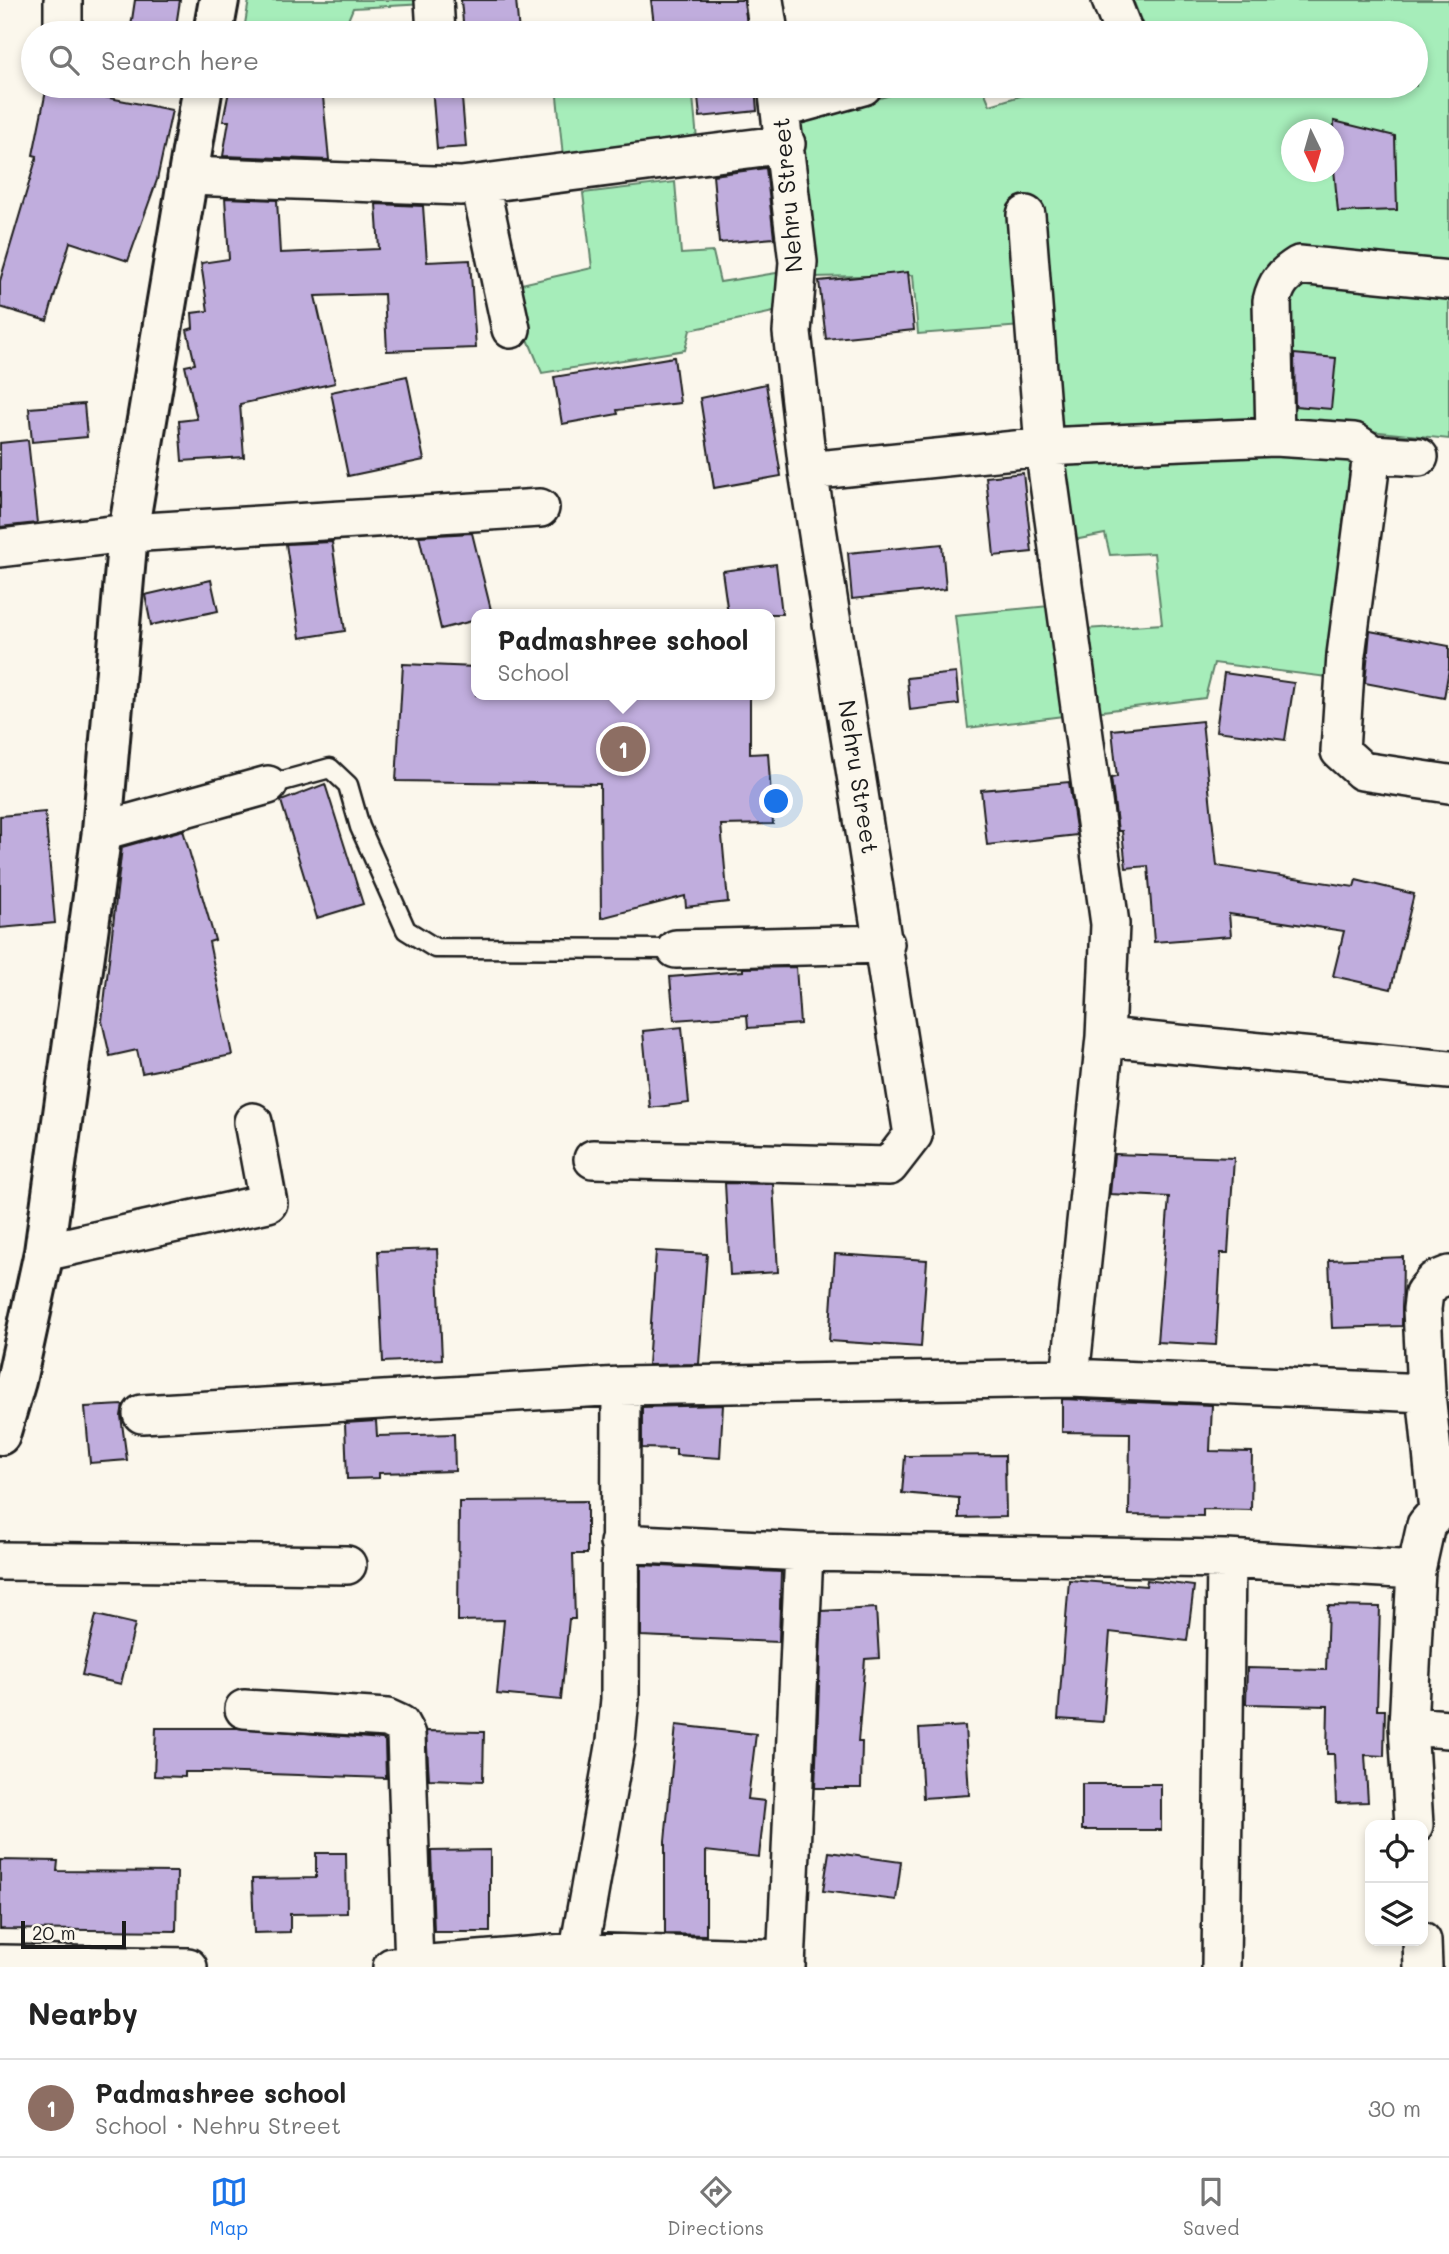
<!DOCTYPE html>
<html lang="en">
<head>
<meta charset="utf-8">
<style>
	:root { --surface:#fff; --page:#f6f6f6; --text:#222; --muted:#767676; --line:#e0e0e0; --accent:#1a73e8 }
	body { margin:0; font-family:Mali,sans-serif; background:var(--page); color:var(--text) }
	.controls { position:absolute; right:21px; bottom:21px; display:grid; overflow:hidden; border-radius:14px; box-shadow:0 4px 10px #0003 }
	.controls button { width:63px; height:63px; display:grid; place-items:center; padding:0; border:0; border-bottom:2px solid var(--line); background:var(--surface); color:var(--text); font:35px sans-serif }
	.compass { position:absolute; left:1281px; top:119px; width:63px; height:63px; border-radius:50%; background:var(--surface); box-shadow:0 4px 10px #0003; rotate:175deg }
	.scale { position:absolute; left:21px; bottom:18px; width:105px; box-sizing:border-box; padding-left:7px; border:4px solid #1c1c1c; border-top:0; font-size:19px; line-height:24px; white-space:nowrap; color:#1c1c1c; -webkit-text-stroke:5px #fbf7ec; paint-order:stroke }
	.you { position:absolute; left:777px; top:802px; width:24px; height:24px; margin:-18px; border:5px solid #fff; border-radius:50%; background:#1a73e8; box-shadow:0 0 0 10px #1a73e833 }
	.badge { display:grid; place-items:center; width:46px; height:46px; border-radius:50%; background:var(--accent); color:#fff; font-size:23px; font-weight:700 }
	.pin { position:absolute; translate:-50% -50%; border:4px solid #fff; box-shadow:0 2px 7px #0006 }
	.popup { position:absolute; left:471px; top:609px; width:304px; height:91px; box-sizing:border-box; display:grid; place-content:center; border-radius:14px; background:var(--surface); filter:drop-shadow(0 2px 5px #0005); font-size:23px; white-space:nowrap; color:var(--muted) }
	.popup b { font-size:26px; color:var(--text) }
	.popup::after { content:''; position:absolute; left:50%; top:100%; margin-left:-14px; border:14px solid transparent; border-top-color:var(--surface) }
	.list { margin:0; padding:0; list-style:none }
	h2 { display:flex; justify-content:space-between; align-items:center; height:91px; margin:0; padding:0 28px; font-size:30px }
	h2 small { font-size:23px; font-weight:400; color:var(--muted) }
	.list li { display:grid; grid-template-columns:46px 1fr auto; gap:21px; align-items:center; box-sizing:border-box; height:98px; padding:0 28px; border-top:2px solid var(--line) }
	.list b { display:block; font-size:26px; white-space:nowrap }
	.list p { margin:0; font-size:23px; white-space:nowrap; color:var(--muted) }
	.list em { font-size:23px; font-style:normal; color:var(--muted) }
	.icon { flex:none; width:38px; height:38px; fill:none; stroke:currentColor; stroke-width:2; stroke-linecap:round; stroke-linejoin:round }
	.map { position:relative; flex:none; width:1449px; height:1967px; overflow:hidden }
	.search { position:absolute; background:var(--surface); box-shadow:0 4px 10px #0003; left:21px; right:21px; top:21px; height:77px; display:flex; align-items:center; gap:18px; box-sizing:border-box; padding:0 24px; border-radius:38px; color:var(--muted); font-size:26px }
	.sheet { height:189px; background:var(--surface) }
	nav { display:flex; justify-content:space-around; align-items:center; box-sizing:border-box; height:98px; border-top:2px solid var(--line); background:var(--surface); font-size:19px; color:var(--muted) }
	nav a { display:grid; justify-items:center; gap:4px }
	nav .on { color:var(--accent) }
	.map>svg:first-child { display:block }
	.green { fill:#a6edba; stroke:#61846b; stroke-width:2; fill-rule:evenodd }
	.building { fill:#c0addd; stroke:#1c1c1c; stroke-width:2 }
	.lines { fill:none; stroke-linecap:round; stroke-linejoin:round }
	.lane-casing { stroke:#1c1c1c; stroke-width:23 }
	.street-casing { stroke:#1c1c1c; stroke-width:42 }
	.secondary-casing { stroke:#1c1c1c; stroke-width:44 }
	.lane { stroke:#fbf7ec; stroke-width:18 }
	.street { stroke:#fbf7ec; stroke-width:37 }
	.secondary { stroke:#fbf7ec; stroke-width:38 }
	.labels { text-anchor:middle; stroke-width:5; stroke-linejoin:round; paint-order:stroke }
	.street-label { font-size:24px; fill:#1c1c1c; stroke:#fbf7ec }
</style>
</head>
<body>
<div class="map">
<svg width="1449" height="1967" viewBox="0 0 1449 1967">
	<rect width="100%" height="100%" fill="#fbf7ec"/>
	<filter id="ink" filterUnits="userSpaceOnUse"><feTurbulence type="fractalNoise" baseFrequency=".0143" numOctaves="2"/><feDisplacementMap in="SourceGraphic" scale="14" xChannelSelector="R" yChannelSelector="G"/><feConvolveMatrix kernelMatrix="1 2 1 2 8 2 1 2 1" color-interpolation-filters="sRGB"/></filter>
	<g filter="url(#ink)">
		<path class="green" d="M 249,0 L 425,0 L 425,4 L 353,8 L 346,25 L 245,24 Z
			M 1133,0 L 1449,0 L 1449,439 L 1360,430 L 1327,677 L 1214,663 L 1205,698 L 968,728 L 955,615 L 1080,603 L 1085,629 L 1162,624 L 1154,553 L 1110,555 L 1105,534 L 1074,540 L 1060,458 L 1049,324 L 918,334 L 913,275 L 812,277 L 798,120 L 924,86 L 982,86 L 990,105 L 1054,86 L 1416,86 L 1416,33 L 1146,33 ZM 1292,130 L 1334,130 L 1334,172 L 1292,172 Z
			M 556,86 L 692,86 L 697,140 L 563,157 Z
			M 675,182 L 681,254 L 713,252 L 720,282 L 783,272 L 778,311 L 690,330 L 685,350 L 542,373 L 522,325 L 517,285 L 592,268 L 583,193 Z"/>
		<path class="building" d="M 135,0 L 180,0 L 175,33 L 130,33 Z
			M 461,0 L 516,0 L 519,33 L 464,33 Z
			M 651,0 L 744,0 L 748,33 L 655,33 Z
			M 47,86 L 172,110 L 157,180 L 128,261 L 70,242 L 47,321 L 0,307 L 0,281 L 37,156 L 33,155 Z
			M 230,86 L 322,86 L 329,160 L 223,156 L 229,121 L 223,121 Z
			M 432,86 L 461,86 L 466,147 L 437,149 Z
			M 697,86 L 755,86 L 757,111 L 700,117 Z
			M 1334,121 L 1395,136 L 1397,210 L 1338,212 L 1334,169 Z
			M 766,168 L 774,238 L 719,243 L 713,175 Z
			M 225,198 L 277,200 L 280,253 L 379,249 L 376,204 L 423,206 L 427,262 L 470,260 L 476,348 L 387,351 L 384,294 L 315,296 L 335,383 L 240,404 L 244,457 L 182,461 L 179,421 L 197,419 L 185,366 L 195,364 L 187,330 L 193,328 L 192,313 L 208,311 L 201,263 L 229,259 Z
			M 908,272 L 914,330 L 826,339 L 819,281 Z
			M 1294,354 L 1336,358 L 1331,409 L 1295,406 Z
			M 674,357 L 680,403 L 617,410 L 618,414 L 562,424 L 554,377 Z
			M 407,376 L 424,460 L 348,476 L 331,392 Z
			M 766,384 L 781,476 L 714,488 L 700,398 Z
			M 84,404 L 87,437 L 32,442 L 29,408 Z
			M 28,440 L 37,523 L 0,527 L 0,443 Z
			M 1023,473 L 1032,552 L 994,556 L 986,477 Z
			M 472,533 L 492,614 L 476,614 L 476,620 L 441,629 L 419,536 Z
			M 332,542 L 345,631 L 300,638 L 286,544 Z
			M 942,544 L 946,589 L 852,599 L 848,553 Z
			M 776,564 L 782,614 L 728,614 L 722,571 Z
			M 211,580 L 218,611 L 151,625 L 145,595 Z
			M 1370,631 L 1449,646 L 1449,669 L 1444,698 L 1365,683 Z
			M 403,664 L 476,667 L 476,695 L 750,695 L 750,754 L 768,753 L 773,824 L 721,825 L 728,902 L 686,907 L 685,896 L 601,918 L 600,784 L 396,781 Z
			M 956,673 L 959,704 L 910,710 L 907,678 Z
			M 1224,673 L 1294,683 L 1285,740 L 1216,731 Z
			M 1202,721 L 1217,866 L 1354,887 L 1356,880 L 1414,894 L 1391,989 L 1333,976 L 1344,931 L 1229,914 L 1231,936 L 1154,942 L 1148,866 L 1126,868 L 1122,831 L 1118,831 L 1111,778 L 1117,777 L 1112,730 Z
			M 1069,782 L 1077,835 L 987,845 L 981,790 Z
			M 325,784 L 363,904 L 317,918 L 281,801 Z
			M 45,812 L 55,923 L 0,928 L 0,816 Z
			M 183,830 L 215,940 L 209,942 L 232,1055 L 142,1073 L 137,1050 L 110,1056 L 102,1021 L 122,847 Z
			M 796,967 L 800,1024 L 748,1028 L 747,1015 L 674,1020 L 670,977 L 743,971 L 743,968 Z
			M 682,1027 L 689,1103 L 650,1108 L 643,1031 Z
			M 1114,1154 L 1234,1158 L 1228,1253 L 1221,1253 L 1216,1345 L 1157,1342 L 1169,1197 L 1110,1194 Z
			M 725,1183 L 773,1184 L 778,1272 L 730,1275 Z
			M 437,1249 L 442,1359 L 383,1362 L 378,1251 Z
			M 656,1251 L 707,1254 L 699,1364 L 648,1365 Z
			M 835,1254 L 927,1260 L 921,1347 L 829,1341 Z
			M 1403,1257 L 1402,1326 L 1332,1328 L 1329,1260 Z
			M 1062,1399 L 1212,1405 L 1210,1451 L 1252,1452 L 1251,1510 L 1203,1509 L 1203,1516 L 1129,1515 L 1130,1433 L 1062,1432 Z
			M 123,1405 L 121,1416 L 127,1460 L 90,1463 L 85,1407 Z
			M 723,1405 L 720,1458 L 676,1455 L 676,1449 L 642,1448 L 642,1407 Z
			M 376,1421 L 377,1436 L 454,1434 L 455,1471 L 379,1473 L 379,1478 L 347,1479 L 345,1423 Z
			M 1005,1455 L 1006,1517 L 959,1518 L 959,1498 L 902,1493 L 905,1456 Z
			M 587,1501 L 587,1554 L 573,1554 L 575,1619 L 569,1619 L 561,1700 L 497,1694 L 504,1620 L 458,1621 L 459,1502 Z
			M 641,1565 L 781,1572 L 779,1642 L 641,1636 Z
			M 1069,1580 L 1146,1586 L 1147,1580 L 1194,1586 L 1187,1641 L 1110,1632 L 1103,1722 L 1058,1719 Z
			M 1328,1606 L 1380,1607 L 1377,1710 L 1385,1710 L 1384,1756 L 1365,1755 L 1368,1802 L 1336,1803 L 1334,1754 L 1327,1754 L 1328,1706 L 1246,1704 L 1247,1668 L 1326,1670 Z
			M 876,1608 L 879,1658 L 865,1659 L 858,1742 L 862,1742 L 861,1788 L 815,1788 L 822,1611 Z
			M 96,1615 L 135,1624 L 121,1684 L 82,1675 Z
			M 676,1725 L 756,1734 L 748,1799 L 765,1801 L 759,1857 L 706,1851 L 706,1935 L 665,1934 L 665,1841 Z
			M 965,1726 L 969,1795 L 923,1798 L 919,1729 Z
			M 156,1728 L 238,1728 L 382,1739 L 385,1741 L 386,1778 L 211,1772 L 185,1772 L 185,1777 L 154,1776 Z
			M 426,1731 L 484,1732 L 483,1781 L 429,1779 Z
			M 1082,1784 L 1161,1784 L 1161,1830 L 1082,1830 Z
			M 490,1850 L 490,1932 L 434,1932 L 431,1851 Z
			M 829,1852 L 901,1862 L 896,1900 L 823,1891 Z
			M 316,1853 L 346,1853 L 347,1913 L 290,1914 L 290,1932 L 254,1933 L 252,1879 L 316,1878 Z
			M 0,1860 L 58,1861 L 57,1871 L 177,1872 L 176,1931 L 0,1929 Z"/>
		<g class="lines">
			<g class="lane-casing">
				<path id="lane" d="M 268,785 L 330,768 L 348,785 L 360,827 L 406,930 L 435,948 L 676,949"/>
			</g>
			<g class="street-casing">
				<path id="street" d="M 434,0 L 436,33
					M 764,0 L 769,33
					M 1111,0 L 1124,33
					M 63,33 L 63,0
					M 780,109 L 863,86
					M 187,176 L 461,186 L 786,144
					M 480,184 L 511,329
					M 1026,215 L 1044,447 L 1110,924 L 1105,1037 L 1070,1378
					M 1275,437 L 1272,301 C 1276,283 1283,275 1299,265 L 1449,280
					M 1372,454 L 1419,457
					M 808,471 L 1044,447 L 1275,437 L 1354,442 L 1372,454 L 1346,655 L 1340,751 L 1362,771 L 1449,784
					M 0,548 L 128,533 L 540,508
					M 102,831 L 268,785
					M 676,949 L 885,944
					M 1105,1037 L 1449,1070
					M 593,1159 L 889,1166 L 913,1135 L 808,471 L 792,332 L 798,262 L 777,86
					M 44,1252 L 268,1203 L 253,1122
					M 142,1414 L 621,1386 L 1070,1378 L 1426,1393
					M 619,1543 L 804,1552 L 1226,1559 L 1416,1570
					M 0,1561 L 347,1565
					M 244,1709 L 387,1718 L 400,1724 L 406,1735 L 414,1965
					M 1408,1726 L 1449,1729
					M 1414,1825 L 1408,1726 L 1416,1570 L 1426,1525 L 1438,1511 L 1426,1393 L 1422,1309 L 1424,1293 L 1434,1281 L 1449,1275
					M 1422,1941 L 1423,1967
					M 0,1964 L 188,1967
					M 392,1967 L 577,1952 L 786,1959
					M 576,1967 L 616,1741 L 620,1699 L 621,1386
					M 786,1967 L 804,1552
					M 1221,1967 L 1226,1559"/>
			</g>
			<g class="secondary-casing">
				<path id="secondary" d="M 213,33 L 219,0
					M 0,1435 L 16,1381 L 44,1252 L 102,831 L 128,533 L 203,86"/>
			</g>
			<use href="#lane" class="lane"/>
			<use href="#street" class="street"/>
			<use href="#secondary" class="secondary"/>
		</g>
	</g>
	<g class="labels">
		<g class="street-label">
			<text transform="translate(788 195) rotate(-95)" y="8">Nehru Street</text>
			<text transform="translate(858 777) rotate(81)" y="8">Nehru Street</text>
		</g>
	</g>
</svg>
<div class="controls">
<button><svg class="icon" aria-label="locate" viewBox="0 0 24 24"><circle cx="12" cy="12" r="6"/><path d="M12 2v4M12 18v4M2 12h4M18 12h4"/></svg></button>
<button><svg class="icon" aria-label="layers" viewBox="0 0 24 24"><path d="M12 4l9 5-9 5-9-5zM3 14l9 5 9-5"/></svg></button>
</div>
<svg class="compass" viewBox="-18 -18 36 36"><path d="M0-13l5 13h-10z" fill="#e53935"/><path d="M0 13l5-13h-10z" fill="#767676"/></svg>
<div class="scale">20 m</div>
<div class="you"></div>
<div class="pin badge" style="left:623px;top:749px;background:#8d6e63">1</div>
<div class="popup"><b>Padmashree school</b>School</div>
<div class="search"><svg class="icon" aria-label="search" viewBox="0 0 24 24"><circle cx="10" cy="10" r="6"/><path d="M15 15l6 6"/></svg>Search here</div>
</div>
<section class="sheet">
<h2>Nearby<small></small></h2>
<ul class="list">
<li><span class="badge" style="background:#8d6e63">1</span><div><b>Padmashree school</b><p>School · Nehru Street</p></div><em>30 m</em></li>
</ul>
</section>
<nav>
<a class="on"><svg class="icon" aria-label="map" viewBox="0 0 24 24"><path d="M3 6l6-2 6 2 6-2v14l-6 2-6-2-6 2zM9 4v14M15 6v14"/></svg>Map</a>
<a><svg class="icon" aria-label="directions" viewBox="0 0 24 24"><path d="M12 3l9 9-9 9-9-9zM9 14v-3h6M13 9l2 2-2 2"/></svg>Directions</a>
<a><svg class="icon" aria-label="saved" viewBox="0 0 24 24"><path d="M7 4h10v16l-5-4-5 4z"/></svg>Saved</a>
</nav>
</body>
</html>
